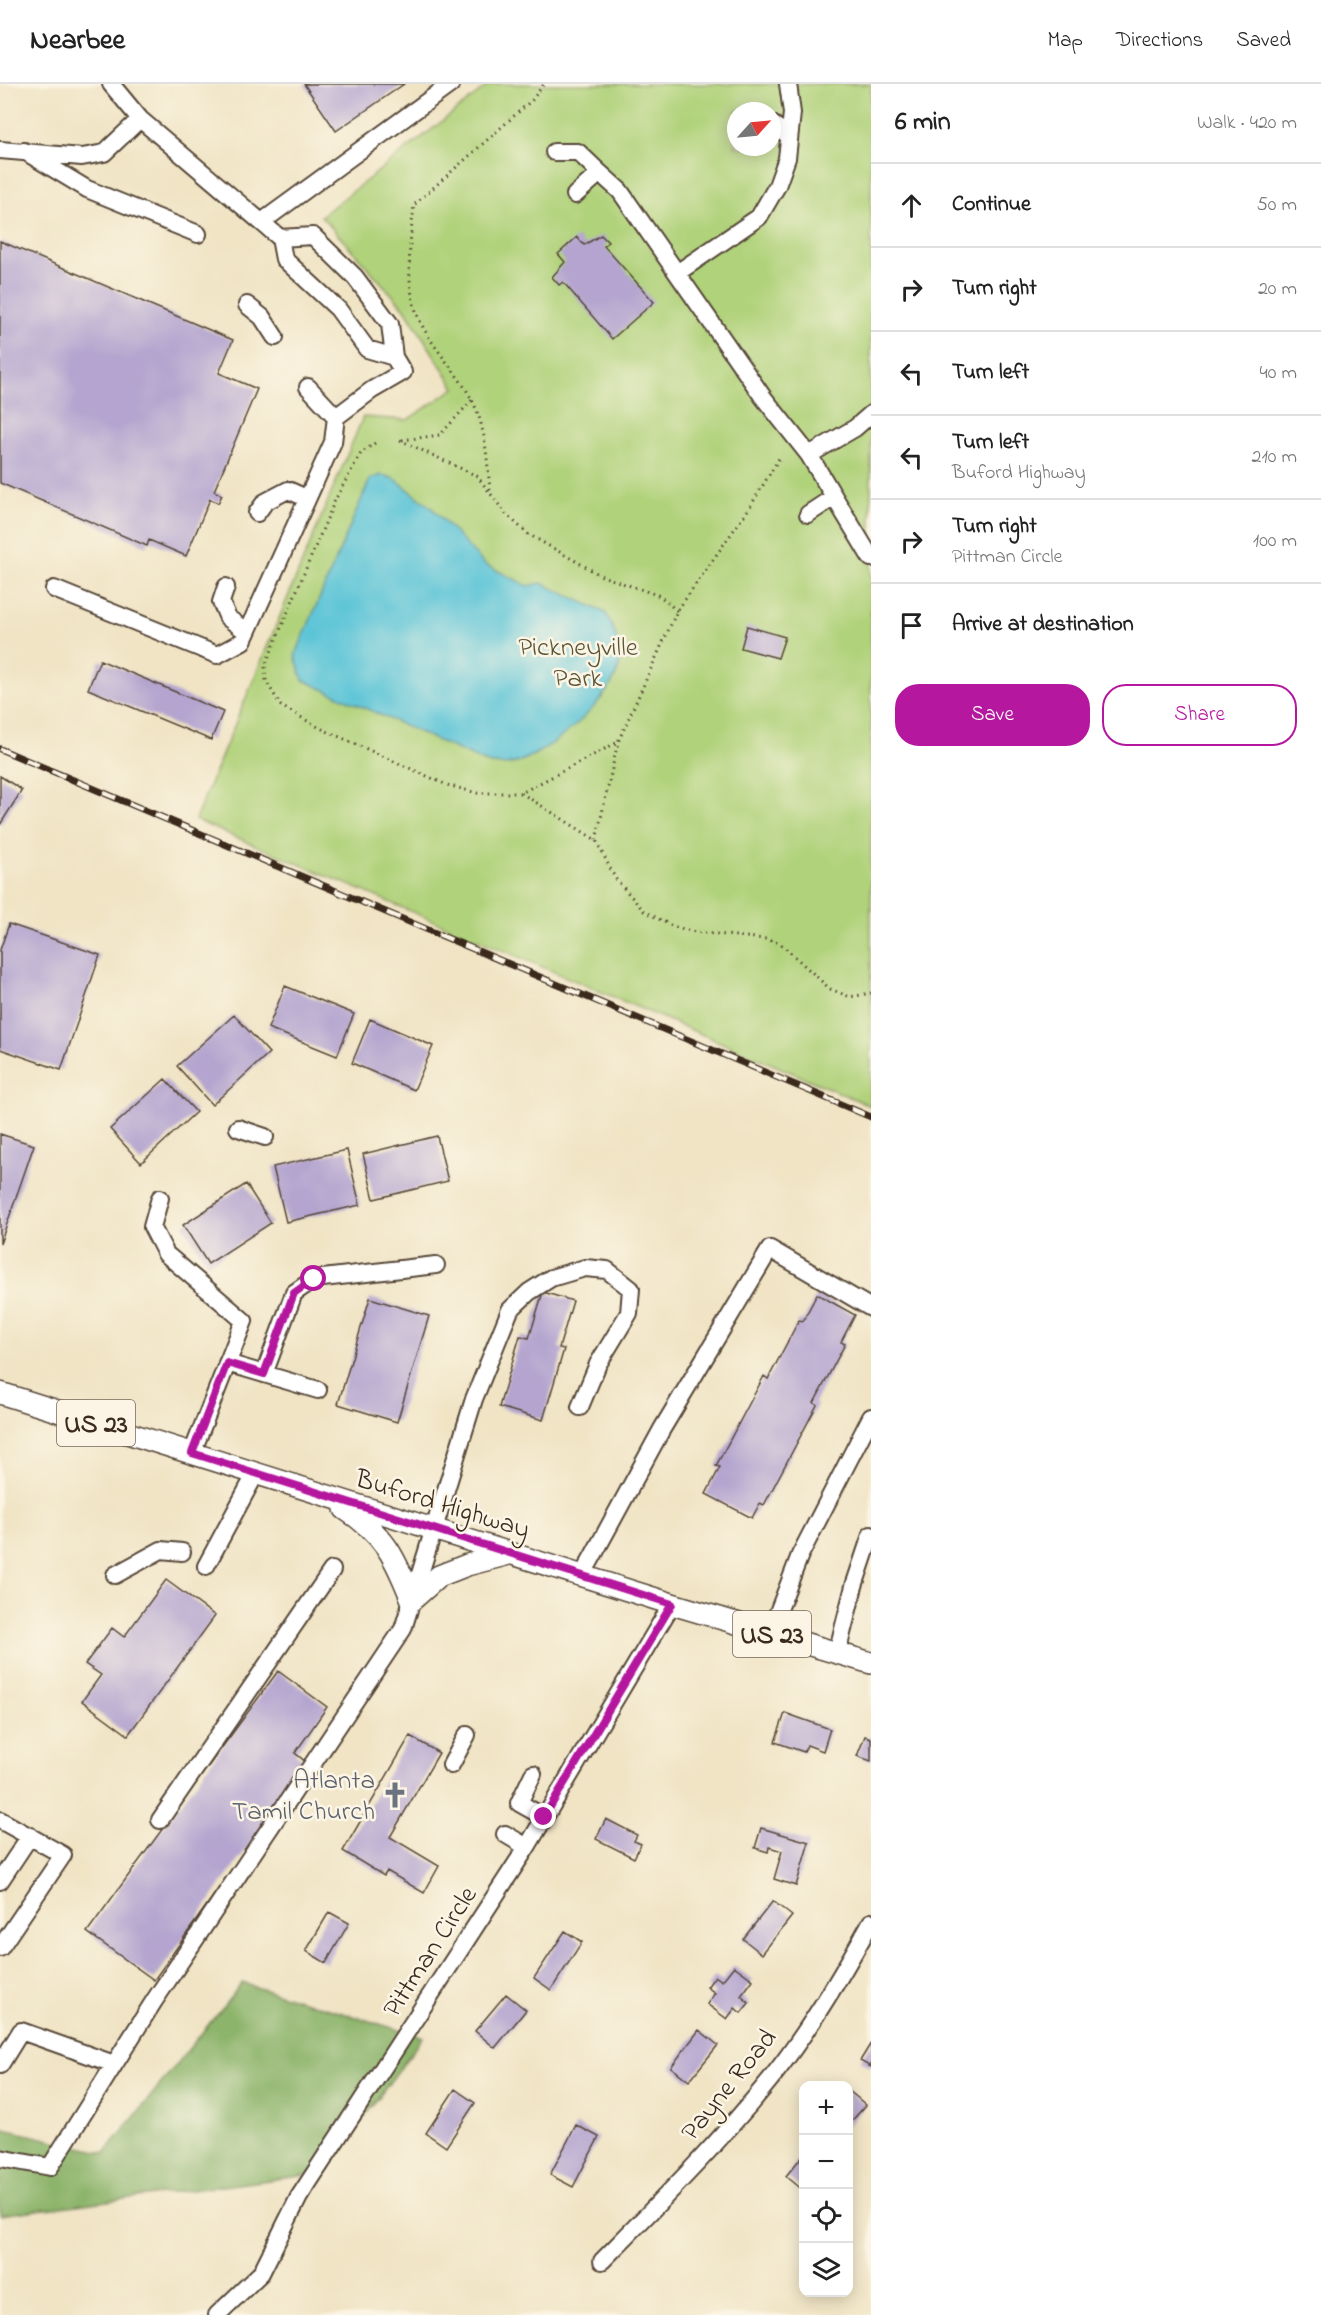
<!DOCTYPE html>
<html lang="en">
<head>
<meta charset="utf-8">
<style>
	:root { --surface:#fff; --page:#f2f2f2; --text:#222; --muted:#767676; --line:#e0e0e0; --accent:#b5179e }
	body { margin:0; font-family:"Indie Flower",sans-serif; background:var(--page); color:var(--text) }
	.controls { position:absolute; right:18px; bottom:18px; display:grid; overflow:hidden; border-radius:12px; box-shadow:0 3px 15px #0003 }
	.controls button { width:54px; height:54px; display:grid; place-items:center; padding:0; border:0; border-bottom:2px solid var(--line); background:var(--surface); color:var(--text); font:30px sans-serif }
	.compass { position:absolute; left:727px; top:18px; width:54px; height:54px; border-radius:50%; background:var(--surface); box-shadow:0 3px 15px #0003; rotate:63deg }
	.stop { position:absolute; width:18px; height:18px; margin:-14px; border:4px solid #b5179e; border-radius:50%; background:#fff }
	.stop.end { background:#b5179e; border-color:#fff; box-shadow:0 2px 6px #0008 }
	.list { margin:0; padding:0; list-style:none }
	h2 { display:flex; justify-content:space-between; align-items:center; height:78px; margin:0; padding:0 24px; font-size:26px }
	h2 small { font-size:20px; font-weight:400; color:var(--muted) }
	.list li { display:grid; grid-template-columns:39px 1fr auto; gap:18px; align-items:center; box-sizing:border-box; height:84px; padding:0 24px; border-top:2px solid var(--line) }
	.list b { display:block; font-size:22px; white-space:nowrap }
	.list p { margin:0; font-size:20px; white-space:nowrap; color:var(--muted) }
	.list em { font-size:20px; font-style:normal; color:var(--muted) }
	.actions { display:flex; gap:12px; padding:18px 24px }
	.actions a { flex:1; padding:14px 0; border:2px solid var(--accent); border-radius:24px; text-align:center; font-size:21px; color:var(--accent) }
	.actions .main { background:var(--accent); color:#fff }
	.icon { flex:none; width:33px; height:33px; fill:none; stroke:currentColor; stroke-width:2; stroke-linecap:round; stroke-linejoin:round }
	.map { position:relative; flex:none; width:871px; height:2231px; overflow:hidden }
	header { display:flex; align-items:center; gap:36px; box-sizing:border-box; height:84px; padding:0 30px; background:var(--surface); border-bottom:2px solid var(--line) }
	header strong { font-size:28px }
	nav { display:flex; gap:33px; margin-inline-start:auto; font-size:21px }
	main { display:flex }
	aside { flex:1; background:var(--surface) }
	.map>svg:first-child { display:block }
	.green { fill:#b0d27a; stroke:#767e4c; stroke-width:1.5; fill-rule:evenodd }
	.forest { fill:#8cb46a; stroke:#646f44; stroke-width:1.5 }
	.water { fill:#5bc4d7; stroke:#4b777a; stroke-width:1.5 }
	.building { fill:#b4a4cf }
	.lines { fill:none; stroke-linecap:round; stroke-linejoin:round }
	.minor-casing { stroke:#564637; stroke-width:20 }
	.major-casing { stroke:#564637; stroke-width:24 }
	.path { stroke:#564637; stroke-width:3; stroke-dasharray:1.5 4.5; stroke-linecap:butt }
	.minor { stroke:#fff; stroke-width:16 }
	.major { stroke:#fff; stroke-width:21 }
	.rail-casing { stroke:#3b2a1e; stroke-width:7 }
	.rail { stroke:#fcf5e5; stroke-width:4.5; stroke-dasharray:14; stroke-linecap:butt }
	.route { stroke:#b5179e; stroke-width:8 }
	.labels { text-anchor:middle; stroke-width:5; stroke-linejoin:round; paint-order:stroke }
	.shield { fill:#fcf5e5; stroke:#75675a; stroke-width:1.5 }
	.shield-label { font-size:26px; font-weight:bold; fill:#3b2a1e }
	.park-label { font-size:27px; fill:#585435; stroke:#fcf5e5 }
	.street-label { font-size:27px; fill:#3b2a1e; stroke:#fcf5e5 }
	.worship-label { font-size:27px; fill:#5b616d; stroke:#fcf5e5; text-anchor:end }
</style>
</head>
<body>
<header>
<strong>Nearbee</strong>
<nav><a>Map</a><a>Directions</a><a>Saved</a></nav>
</header>
<main>
<div class="map">
<svg width="871" height="2231" viewBox="0 0 871 2231">
	<rect width="100%" height="100%" fill="#fcf5e5"/>
	<filter id="ink" filterUnits="userSpaceOnUse"><feTurbulence type="fractalNoise" baseFrequency=".0167" numOctaves="2"/><feDisplacementMap in="SourceGraphic" scale="12" xChannelSelector="R" yChannelSelector="G"/><feConvolveMatrix kernelMatrix="1 2 1 2 8 2 1 2 1" color-interpolation-filters="sRGB"/></filter>
	<filter id="wash" filterUnits="userSpaceOnUse"><feTurbulence type="fractalNoise" baseFrequency=".008" numOctaves="4" result="noise"/><feDisplacementMap in="SourceGraphic" scale="24" xChannelSelector="R" yChannelSelector="G"/><feGaussianBlur stdDeviation="1.35" result="paint"/><feColorMatrix in="noise" values="0 0 0 0 0 0 0 0 0 0 0 0 0 0 0 0 0 1.4 0 .05"/><feComposite in="paint" operator="in"/></filter>
	<g filter="url(#wash)">
		<rect width="100%" height="100%" fill="#f0e4c5"/>
		<path class="green" d="M 490,0 L 871,0 L 871,1022 L 195,736 L 363,333 L 407,336 L 455,304 L 405,225 L 321,132 ZM 736,27 L 772,27 L 772,63 L 736,63 Z"/>
		<path class="forest" d="M 242,1899 L 423,1953 L 323,2089 L 0,2131 L 0,2044 L 105,2069 Z"/>
		<path class="water" d="M 382,391 L 395,395 L 431,423 L 484,480 L 528,502 L 541,499 L 606,529 C 614,547 625,566 618,586 C 607,620 542,677 505,681 C 500,681 493,680 487,679 L 303,596 L 295,572 L 370,395 Z"/>
		<g id="blocks">
			<path class="building" d="M 304,0 L 404,0 L 336,47 Z
				M 601,151 L 608,158 L 604,162 L 654,218 L 612,255 L 563,198 L 559,201 L 552,193 L 565,178 L 558,170 L 577,153 L 584,161 Z
				M 0,157 L 233,256 L 219,289 L 257,305 L 214,407 L 222,411 L 218,419 L 210,415 L 186,472 L 149,456 L 147,462 L 0,399 Z
				M 747,542 L 785,553 L 778,574 L 741,564 Z
				M 100,576 L 223,628 L 211,656 L 88,605 Z
				M 0,692 L 22,706 L 0,741 Z
				M 9,840 L 100,871 L 61,986 L 0,965 L 0,866 Z
				M 285,902 L 354,930 L 337,972 L 268,944 Z
				M 234,931 L 269,969 L 212,1021 L 177,982 Z
				M 370,935 L 433,962 L 414,1006 L 352,979 Z
				M 165,995 L 196,1028 L 141,1079 L 110,1045 Z
				M 0,1050 L 34,1061 L 0,1160 Z
				M 437,1052 L 448,1097 L 374,1115 L 363,1070 Z
				M 347,1066 L 360,1121 L 286,1138 L 273,1083 Z
				M 246,1100 L 271,1139 L 208,1180 L 183,1141 Z
				M 543,1208 L 573,1217 L 559,1264 L 564,1265 L 543,1336 L 499,1323 L 520,1252 L 529,1254 Z
				M 817,1210 L 855,1231 L 841,1258 L 845,1260 L 814,1319 L 817,1321 L 764,1421 L 760,1419 L 752,1434 L 706,1410 L 720,1383 L 716,1382 L 764,1292 L 768,1295 L 799,1236 L 803,1237 Z
				M 370,1214 L 429,1232 L 397,1338 L 338,1320 Z
				M 166,1496 L 215,1532 L 128,1651 L 82,1617 L 101,1591 L 85,1580 L 112,1544 L 124,1553 Z
				M 278,1587 L 327,1623 L 295,1669 L 307,1679 L 154,1896 L 87,1848 Z
				M 785,1629 L 830,1645 L 823,1667 L 807,1661 L 804,1668 L 775,1658 Z
				M 410,1652 L 439,1669 L 390,1753 L 439,1782 L 424,1809 L 387,1787 L 384,1792 L 343,1767 Z
				M 865,1652 L 871,1654 L 871,1677 L 857,1672 Z
				M 606,1735 L 637,1751 L 634,1757 L 641,1760 L 634,1774 L 596,1755 Z
				M 761,1744 L 809,1758 L 796,1802 L 774,1795 L 782,1767 L 769,1763 L 768,1768 L 755,1764 Z
				M 773,1817 L 792,1832 L 762,1870 L 743,1855 Z
				M 329,1828 L 349,1839 L 326,1879 L 306,1867 Z
				M 565,1847 L 582,1858 L 551,1906 L 534,1894 Z
				M 734,1882 L 753,1896 L 741,1912 L 749,1919 L 741,1929 L 735,1924 L 727,1935 L 707,1920 L 715,1909 L 707,1903 L 715,1892 L 722,1897 Z
				M 506,1910 L 526,1926 L 495,1964 L 475,1947 Z
				M 699,1946 L 718,1961 L 689,1997 L 671,1983 Z
				M 871,1959 L 871,1983 L 860,1977 Z
				M 455,2005 L 475,2019 L 446,2063 L 426,2049 Z
				M 848,2006 L 866,2021 L 848,2041 Z
				M 576,2041 L 599,2053 L 573,2103 L 550,2091 Z
				M 804,2070 L 804,2107 L 786,2092 Z"/>
		</g>
	</g>
	<g filter="url(#ink)">
		<use href="#blocks" fill-opacity="0" stroke="#564637" stroke-width="1.5"/>
		<g class="lines">
			<g class="minor-casing">
				<path id="minor" d="M 111,0 L 140,35 L 280,154 L 284,175 L 338,225 L 367,265 L 394,273
					M 772,40 L 789,52
					M 0,66 L 82,73 L 104,69 L 140,35
					M 24,67 L 87,105 L 198,150
					M 554,68 L 578,68 L 600,89
					M 575,111 L 600,89 L 620,107 L 763,313 L 809,371
					M 263,137 L 451,0
					M 280,154 L 313,152 L 355,193 L 390,240 L 394,273 L 403,288 L 372,306 L 336,333 L 308,303
					M 677,189 L 759,133 L 777,102 L 787,74 L 792,29 L 788,0
					M 247,221 L 262,233 L 275,253
					M 257,429 L 265,418 L 288,406 L 306,414
					M 808,430 L 834,413
					M 871,474 L 809,371 L 855,344 L 871,330
					M 226,503 L 221,518 L 228,534 L 247,548
					M 54,505 L 217,571 L 243,557 L 333,358 L 336,333
					M 238,1044 L 265,1053
					M 160,1114 L 152,1143 L 166,1170 L 244,1237 L 192,1369
					M 227,1279 L 318,1306
					M 264,1290 L 294,1209 L 314,1195 L 436,1181
					M 206,1482 L 256,1389
					M 115,1491 L 161,1466 L 182,1468
					M 582,1492 L 662,1345 L 770,1165 L 871,1224
					M 770,1549 L 800,1471 L 871,1333
					M 837,1569 L 854,1502 L 871,1451
					M 451,1681 L 467,1651
					M 533,1690 L 519,1719 L 544,1733
					M 0,1736 L 63,1771 L 0,1864
					M 160,1736 L 332,1486
					M 505,1750 L 527,1763
					M 0,1797 L 30,1752
					M 0,1981 L 21,1947 L 114,1980
					M 0,2074 L 50,2083 L 154,1917 L 403,1545 L 474,1315 L 510,1226 L 529,1208 L 551,1194 L 585,1184 L 607,1186 L 631,1205 L 629,1229 L 598,1280 L 580,1323
					M 602,2177 C 661,2117 720,2058 773,1992 C 810,1945 842,1891 871,1838
					M 217,2231 L 261,2189 L 299,2113 L 527,1763 L 672,1520"/>
			</g>
			<g class="major-casing">
				<path id="major" d="M 0,1309 L 672,1520 L 871,1579
					M 345,1425 C 385,1451 395,1473 412,1516 L 439,1492 L 467,1481 L 509,1470"/>
			</g>
			<path class="path" d="M 400,356 L 477,392 L 506,430 L 528,450 L 602,492 L 660,512 L 677,527
				M 402,356 L 440,351 L 472,316
				M 375,359 L 361,369 L 335,416 L 265,582 L 266,597 L 281,622 L 320,644 L 447,701 L 477,709 L 521,709 L 618,658
				M 490,406 C 487,376 486,343 472,316 C 457,287 432,264 419,235 C 404,199 410,158 414,121 L 532,16 L 544,0
				M 521,709 L 596,756 L 615,794 L 644,827 L 672,842 L 695,848 L 766,855 L 781,860 L 830,905 L 850,913 L 871,909
				M 596,756 L 618,658 L 677,527 L 750,423 L 781,371"/>
			<use href="#minor" class="minor"/>
			<use href="#major" class="major"/>
			<g class="rail-casing">
				<path id="rail" d="M 0,665 L 871,1033"/>
			</g>
			<use href="#rail" class="rail"/>
		</g>
	</g>
	<g class="lines" filter="url(#ink)">
		<path class="route" d="M 314,1195 L 294,1209 L 264,1290 L 227,1279 L 192,1369 L 672,1520 L 544,1733"/>
	</g>
	<defs>
		<g id="church-bare" transform="scale(2.07)"><path d="M-1.2-6h2.4v3.5h3.3v2.4h-3.3V6h-2.4V-.1h-3.3v-2.4h3.3Z" fill="#6b7280" stroke="#fcf5e5" stroke-width="2.5" paint-order="stroke"/></g>
	</defs>
	<g fill-rule="evenodd">
		<use href="#church-bare" x="395" y="1711"/>
	</g>
	<g class="labels">
		<g class="shield">
			<rect x="57" y="1316" width="78" height="46" rx="4.5"/>
			<rect x="733" y="1527" width="78" height="46" rx="4.5"/>
		</g>
		<g class="shield-label">
			<text x="96" y="1348">US 23</text>
			<text x="772" y="1559">US 23</text>
		</g>
		<g class="park-label">
			<text x="578" y="571">Pickneyville<tspan x="578" dy="31">Park</tspan></text>
		</g>
		<g class="street-label">
			<text transform="translate(443 1419) rotate(17)" y="9">Buford Highway</text>
			<text transform="translate(429 1867) rotate(-57)" y="9">Pittman Circle</text>
			<text transform="translate(728 2000) rotate(-51)" y="9">Payne Road</text>
		</g>
		<g class="worship-label">
			<text x="375" y="1704">Atlanta<tspan x="375" dy="31">Tamil Church</tspan></text>
		</g>
	</g>
</svg>
<div class="controls">
<button>+</button>
<button>−</button>
<button><svg class="icon" aria-label="locate" viewBox="0 0 24 24"><circle cx="12" cy="12" r="6"/><path d="M12 2v4M12 18v4M2 12h4M18 12h4"/></svg></button>
<button><svg class="icon" aria-label="layers" viewBox="0 0 24 24"><path d="M12 4l9 5-9 5-9-5zM3 14l9 5 9-5"/></svg></button>
</div>
<svg class="compass" viewBox="-18 -18 36 36"><path d="M0-13l5 13h-10z" fill="#e53935"/><path d="M0 13l5-13h-10z" fill="#767676"/></svg>
<div class="stop" style="left:314px;top:1195px"></div>
<div class="stop end" style="left:544px;top:1733px"></div>
</div>
<aside>
<h2>6 min<small>Walk · 420 m</small></h2>
<ul class="list">
<li><svg class="icon" aria-label="ahead" viewBox="0 0 24 24"><path d="M12 20V5M6 11l6-6 6 6"/></svg><div><b>Continue</b></div><em>50 m</em></li>
<li><svg class="icon" aria-label="right" viewBox="0 0 24 24"><path d="M7 20v-9h11M14 6l5 5-5 5"/></svg><div><b>Turn right</b></div><em>20 m</em></li>
<li><svg class="icon" aria-label="left" viewBox="0 0 24 24"><path d="M17 20v-9H6M10 6l-5 5 5 5"/></svg><div><b>Turn left</b></div><em>40 m</em></li>
<li><svg class="icon" aria-label="left" viewBox="0 0 24 24"><path d="M17 20v-9H6M10 6l-5 5 5 5"/></svg><div><b>Turn left</b><p>Buford Highway</p></div><em>210 m</em></li>
<li><svg class="icon" aria-label="right" viewBox="0 0 24 24"><path d="M7 20v-9h11M14 6l5 5-5 5"/></svg><div><b>Turn right</b><p>Pittman Circle</p></div><em>100 m</em></li>
<li><svg class="icon" aria-label="arrive" viewBox="0 0 24 24"><path d="M6 21V4h12l-3 4 3 4H6"/></svg><div><b>Arrive at destination</b></div></li>
</ul>
<div class="actions"><a class="main">Save</a><a>Share</a></div>
</aside>
</main>
</body>
</html>
